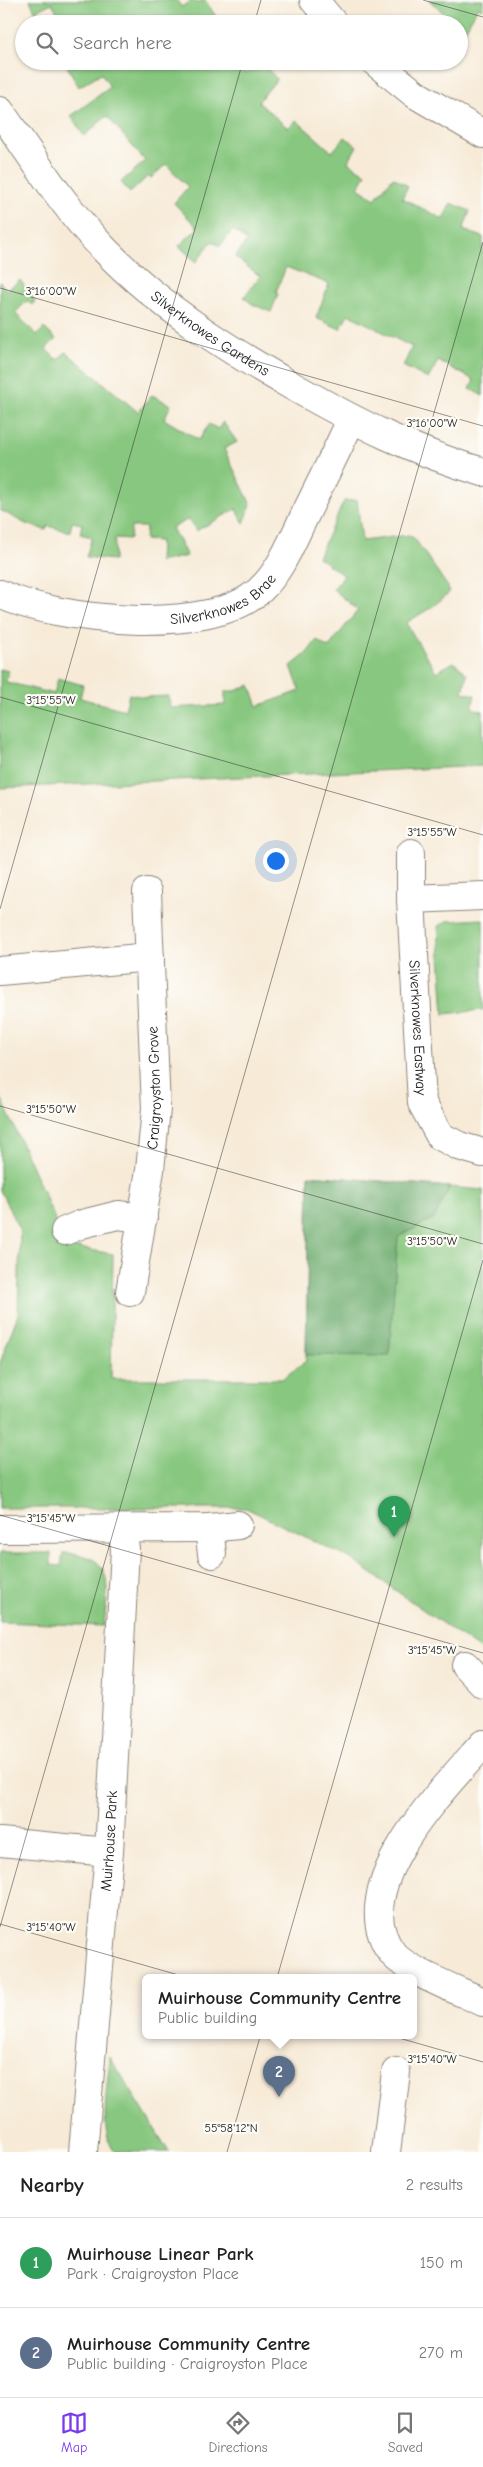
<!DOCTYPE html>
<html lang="en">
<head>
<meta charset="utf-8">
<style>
	:root { --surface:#fff; --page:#f6f6f6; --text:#222; --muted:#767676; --line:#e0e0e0; --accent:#7c3aed }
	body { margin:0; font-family:"Comic Neue",sans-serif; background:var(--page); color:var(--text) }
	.you { position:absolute; left:275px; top:860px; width:18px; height:18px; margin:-12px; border:4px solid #fff; border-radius:50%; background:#1a73e8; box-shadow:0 0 0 8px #1a73e833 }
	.badge { display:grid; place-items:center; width:32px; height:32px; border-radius:50%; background:var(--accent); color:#fff; font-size:16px; font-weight:700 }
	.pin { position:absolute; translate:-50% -41px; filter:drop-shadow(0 1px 2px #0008) }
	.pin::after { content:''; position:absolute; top:26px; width:18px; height:15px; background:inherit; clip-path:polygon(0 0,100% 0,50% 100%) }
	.popup { position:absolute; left:142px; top:1974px; width:275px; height:65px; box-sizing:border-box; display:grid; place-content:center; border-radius:8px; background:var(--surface); filter:drop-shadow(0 1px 4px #0005); font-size:16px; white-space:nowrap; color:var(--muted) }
	.popup b { font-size:19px; color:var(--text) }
	.popup::after { content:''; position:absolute; left:50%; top:100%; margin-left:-10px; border:10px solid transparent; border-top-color:var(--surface) }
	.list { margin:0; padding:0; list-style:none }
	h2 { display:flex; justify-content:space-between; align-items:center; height:65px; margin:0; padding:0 20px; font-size:21px }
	h2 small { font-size:16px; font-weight:400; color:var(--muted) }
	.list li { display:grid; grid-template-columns:32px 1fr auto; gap:15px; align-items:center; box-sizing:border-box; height:90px; padding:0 20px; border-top:1px solid var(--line) }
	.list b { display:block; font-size:19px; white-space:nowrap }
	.list p { margin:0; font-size:16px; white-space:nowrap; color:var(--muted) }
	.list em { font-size:16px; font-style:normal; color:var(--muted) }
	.icon { flex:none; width:28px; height:28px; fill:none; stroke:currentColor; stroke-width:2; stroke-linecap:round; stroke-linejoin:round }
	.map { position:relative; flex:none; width:483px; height:2152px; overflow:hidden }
	.search { position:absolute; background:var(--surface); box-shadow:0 1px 4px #0004; left:15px; right:15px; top:15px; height:55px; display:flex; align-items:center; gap:12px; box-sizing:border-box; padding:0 18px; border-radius:28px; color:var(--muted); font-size:19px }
	.sheet { height:245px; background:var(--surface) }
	nav { display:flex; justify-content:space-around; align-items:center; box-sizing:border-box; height:70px; border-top:1px solid var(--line); background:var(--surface); font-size:14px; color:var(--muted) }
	nav a { display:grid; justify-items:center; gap:2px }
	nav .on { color:var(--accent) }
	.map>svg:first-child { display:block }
	.green { fill:#87c77f; stroke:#52724e }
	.forest { fill:#6dac6e; stroke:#446445 }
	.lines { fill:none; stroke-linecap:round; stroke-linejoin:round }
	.minor-casing { stroke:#8a847a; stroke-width:30 }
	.minor { stroke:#fff; stroke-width:28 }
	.ticks { fill:none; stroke:#1c1c1c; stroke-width:1; stroke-opacity:0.45 }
	.labels { text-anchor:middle; stroke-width:4.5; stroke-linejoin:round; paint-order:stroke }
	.street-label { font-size:15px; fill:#1c1c1c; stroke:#fdfcf7 }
	.ticks-label { font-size:12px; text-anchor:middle; fill:#1c1c1c; stroke:#fdfcf7; stroke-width:4.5; stroke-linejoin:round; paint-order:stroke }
</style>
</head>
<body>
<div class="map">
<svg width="483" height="2152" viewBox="0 0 483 2152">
	<rect width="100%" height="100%" fill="#fdfcf7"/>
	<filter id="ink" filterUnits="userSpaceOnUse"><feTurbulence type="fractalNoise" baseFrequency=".02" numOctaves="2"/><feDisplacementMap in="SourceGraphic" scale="10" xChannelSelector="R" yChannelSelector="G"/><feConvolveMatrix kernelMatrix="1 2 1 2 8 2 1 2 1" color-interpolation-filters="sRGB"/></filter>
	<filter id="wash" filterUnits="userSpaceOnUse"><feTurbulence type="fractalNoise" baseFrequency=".0096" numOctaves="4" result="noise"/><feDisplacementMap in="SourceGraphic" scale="20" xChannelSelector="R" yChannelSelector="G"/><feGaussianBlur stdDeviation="1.12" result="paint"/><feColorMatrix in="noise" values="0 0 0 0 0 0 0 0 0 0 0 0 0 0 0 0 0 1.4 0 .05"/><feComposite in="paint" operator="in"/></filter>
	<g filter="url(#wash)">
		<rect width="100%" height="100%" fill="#f7ebd8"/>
		<path class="green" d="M 30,0 L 177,0 L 181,7 L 193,0 L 196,3 L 205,0 L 219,21 L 215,24 L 49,24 L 60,18 L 52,3 L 35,11 Z
			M 429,0 L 483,0 L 483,9 L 478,7 L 463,34 L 459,32 L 459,24 L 445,24 L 439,20 L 445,14 Z
			M 64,61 L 237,61 L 246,74 L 262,63 L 277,79 L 258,102 L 288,128 L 296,120 L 332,152 L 345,137 L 357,146 L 348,162 L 366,174 L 358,188 L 375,199 L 393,177 L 408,186 L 402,198 L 443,219 L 451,203 L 470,211 L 463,230 L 483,237 L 483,396 L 470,389 L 474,380 L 438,361 L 428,379 L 403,366 L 412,347 L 348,314 L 340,329 L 316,318 L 329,284 L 286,267 L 276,292 L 278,294 L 271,312 L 252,304 L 244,297 L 260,276 L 235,257 L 247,241 L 233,230 L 220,246 L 212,241 L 196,262 L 179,246 L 198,228 L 174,203 L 188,187 L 166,164 L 151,178 L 148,176 L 130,193 L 121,182 L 145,161 L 107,116 L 84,136 L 71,116 L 110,87 L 101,73 L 79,87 Z
			M 20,280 L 35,301 L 32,305 L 27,301 L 15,313 L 37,335 L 44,328 L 56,339 L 46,349 L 57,360 L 66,352 L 138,412 L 152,395 L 171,405 L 164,419 L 199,440 L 209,424 L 218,429 L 223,422 L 237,442 L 224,449 L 251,505 L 244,523 L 236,509 L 196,531 L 189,519 L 172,528 L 187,556 L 159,562 L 160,541 L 145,540 L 146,527 L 131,527 L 130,539 L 115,538 L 114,560 L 86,557 L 92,537 L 80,534 L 82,524 L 72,522 L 70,532 L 48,526 L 46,530 L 26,524 L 0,510 L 0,282 L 7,290 Z
			M 357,500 L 362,541 L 409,535 L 415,539 L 448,587 L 449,593 L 432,607 L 406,623 L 436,672 L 454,662 L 467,674 L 463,692 L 475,695 L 472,708 L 483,711 L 483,766 L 0,788 L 0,669 L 8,671 L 6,682 L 54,694 L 58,678 L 83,685 L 80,698 L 125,710 L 129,694 L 144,697 L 169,696 L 170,708 L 225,705 L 225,691 L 235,691 L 250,685 L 258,706 L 300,691 L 291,666 L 306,654 L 317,640 L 328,648 L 358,610 L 333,589 L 344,576 L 318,557 L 344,501 Z
			M 483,919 L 483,1010 L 444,1014 L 438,926 L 447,921 Z
			M 0,1095 L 67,1246 L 113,1254 L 111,1379 L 282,1379 L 306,1361 L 309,1175 L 483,1190 L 483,1652 L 351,1559 L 246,1508 L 0,1508 L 0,1363 L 18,1314 L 20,1231 L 0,1190 Z
			M 0,1553 L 51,1553 L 51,1565 L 61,1566 L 63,1553 C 116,1554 108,1585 104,1626 L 0,1622 Z
			M 110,2057 L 169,2152 L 115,2152 C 98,2132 108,2083 110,2057 Z"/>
		<path class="forest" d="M 309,1175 L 450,1187 L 434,1218 L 398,1237 L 389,1356 L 306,1355 Z"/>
	</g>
	<g filter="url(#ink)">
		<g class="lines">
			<g class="minor-casing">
				<g id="minor">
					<path d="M 314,0 L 334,24"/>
					<path d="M 374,61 L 415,94 L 483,134"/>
					<path id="s1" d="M 0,111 C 33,158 65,209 105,250 C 159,306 227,349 294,387 C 354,421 416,453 483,472"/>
					<path id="s2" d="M 0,594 C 57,621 211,637 260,590 C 280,572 291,543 303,519 C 319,486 336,453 351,420"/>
					<path d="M 411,853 L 411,899"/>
					<path id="s3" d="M 483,896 L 411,899 L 422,1103 L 440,1136 L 459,1146 L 483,1153"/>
					<path d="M 0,971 L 150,957"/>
					<path d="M 65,1231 L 82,1224 L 118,1215 L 143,1218"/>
					<path id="s4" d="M 130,1292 L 150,1170 L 156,1109 L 147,892"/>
					<path d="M 209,1528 L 212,1554"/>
					<path d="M 0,1529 L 209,1528 L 238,1525"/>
					<path d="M 465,1665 L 483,1684"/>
					<path d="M 483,1744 C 443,1789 342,1890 393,1954 C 407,1971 462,1992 483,2002"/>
					<path d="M 0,1842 L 109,1852"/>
					<path id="s5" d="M 83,2152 L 109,1852 L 125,1549 L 122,1529"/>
					<path d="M 386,2152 L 396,2072"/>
				</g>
			</g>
			<use href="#minor" class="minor"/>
		</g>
	</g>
	<path class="ticks" d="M 423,0 L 483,17M 254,24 L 261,0M 0,288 L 483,426M 0,697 L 483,835M 0,909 L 243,61M 0,1106 L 483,1244M 0,1515 L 483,1653M 0,1924 L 483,2062M 0,1927 L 483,242M 227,2152 L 483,1260"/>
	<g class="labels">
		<g class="street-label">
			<text dy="5" stroke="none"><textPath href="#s1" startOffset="309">Silverknowes Gardens</textPath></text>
			<text dy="5" stroke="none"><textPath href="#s2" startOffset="231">Silverknowes Brae</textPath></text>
			<text dy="5" stroke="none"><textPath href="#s3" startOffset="201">Silverknowes Eastway</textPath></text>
			<text dy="5" stroke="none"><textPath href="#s4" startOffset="206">Craigroyston Grove</textPath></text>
			<text dy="5" stroke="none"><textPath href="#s5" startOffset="312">Muirhouse Park</textPath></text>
		</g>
	</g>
	<g class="ticks-label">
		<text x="51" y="295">3°16'00"W</text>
		<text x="432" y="427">3°16'00"W</text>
		<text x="51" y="704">3°15'55"W</text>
		<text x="432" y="836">3°15'55"W</text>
		<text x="51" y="1113">3°15'50"W</text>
		<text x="432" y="1245">3°15'50"W</text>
		<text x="51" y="1522">3°15'45"W</text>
		<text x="432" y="1654">3°15'45"W</text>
		<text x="51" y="1931">3°15'40"W</text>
		<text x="432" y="2063">3°15'40"W</text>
		<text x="231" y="2132">55°58'12"N</text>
	</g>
</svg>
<div class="you"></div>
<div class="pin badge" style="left:394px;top:1537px;background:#2e9e5b">1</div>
<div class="pin badge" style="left:279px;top:2097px;background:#5c6f8a">2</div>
<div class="popup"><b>Muirhouse Community Centre</b>Public building</div>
<div class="search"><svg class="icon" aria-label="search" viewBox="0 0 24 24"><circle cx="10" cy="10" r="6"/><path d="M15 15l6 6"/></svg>Search here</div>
</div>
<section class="sheet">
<h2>Nearby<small>2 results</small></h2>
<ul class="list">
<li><span class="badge" style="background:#2e9e5b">1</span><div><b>Muirhouse Linear Park</b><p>Park · Craigroyston Place</p></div><em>150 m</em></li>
<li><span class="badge" style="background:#5c6f8a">2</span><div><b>Muirhouse Community Centre</b><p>Public building · Craigroyston Place</p></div><em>270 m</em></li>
</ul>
</section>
<nav>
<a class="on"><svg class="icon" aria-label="map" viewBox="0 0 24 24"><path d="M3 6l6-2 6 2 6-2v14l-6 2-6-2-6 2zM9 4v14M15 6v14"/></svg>Map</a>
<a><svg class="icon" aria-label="directions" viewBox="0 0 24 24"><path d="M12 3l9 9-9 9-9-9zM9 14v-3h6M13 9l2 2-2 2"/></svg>Directions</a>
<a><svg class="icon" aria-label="saved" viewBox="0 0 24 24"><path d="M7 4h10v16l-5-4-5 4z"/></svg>Saved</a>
</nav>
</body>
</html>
